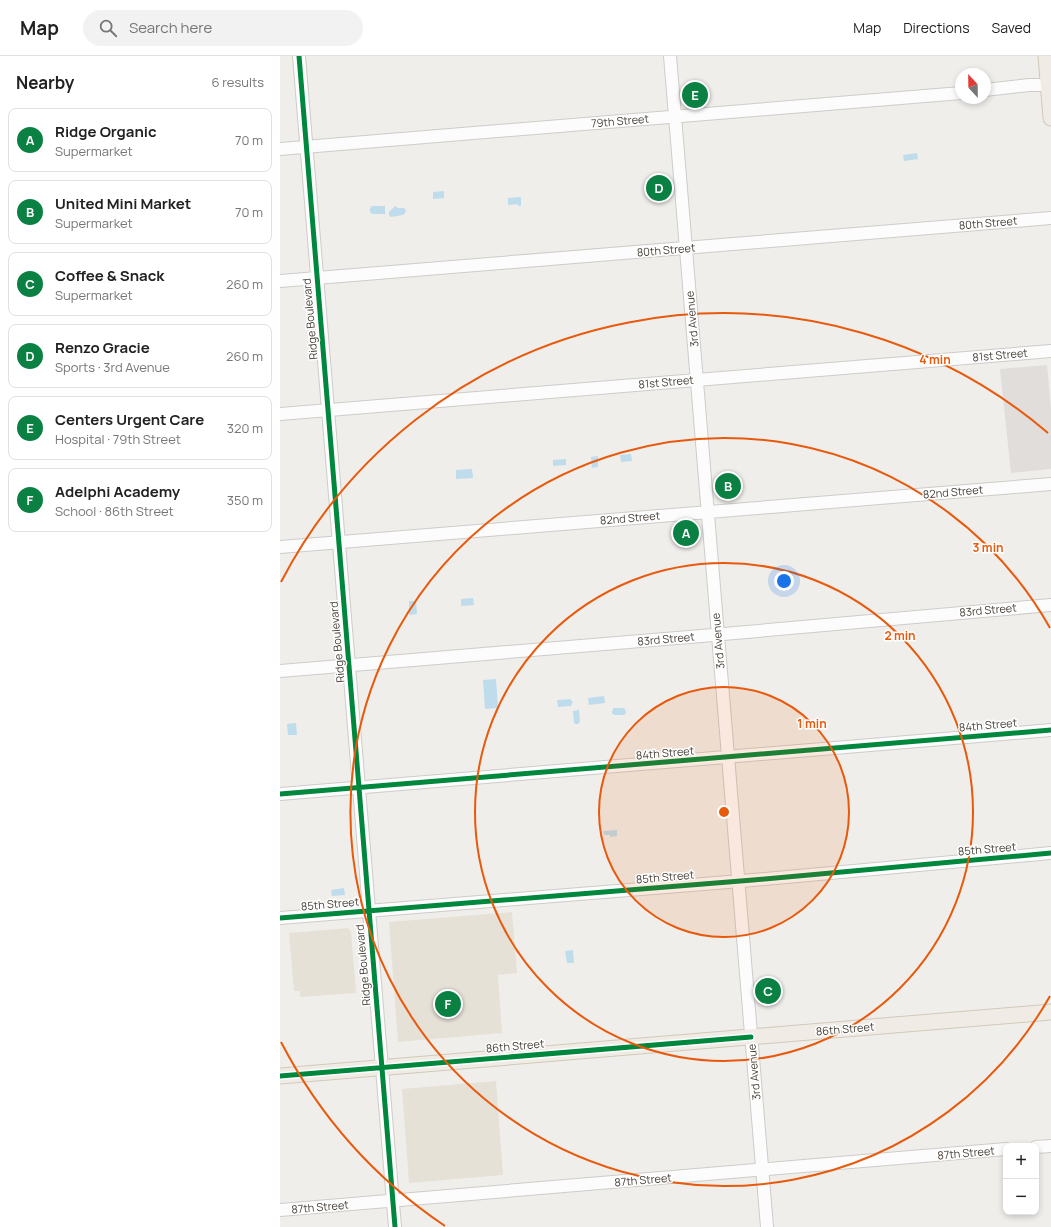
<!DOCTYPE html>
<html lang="en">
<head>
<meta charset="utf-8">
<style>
	:root { --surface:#fff; --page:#f2f2f2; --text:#222; --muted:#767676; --line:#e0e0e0; --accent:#0b8043 }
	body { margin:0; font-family:Manrope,sans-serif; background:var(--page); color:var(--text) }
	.controls { position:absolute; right:12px; bottom:12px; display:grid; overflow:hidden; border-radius:8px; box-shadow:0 2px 6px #0003 }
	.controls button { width:36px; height:36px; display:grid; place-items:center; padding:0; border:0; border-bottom:1px solid var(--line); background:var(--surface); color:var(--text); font:20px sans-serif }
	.compass { position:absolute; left:675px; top:12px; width:36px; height:36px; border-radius:50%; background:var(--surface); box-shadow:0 2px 6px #0003; rotate:338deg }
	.you { position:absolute; left:504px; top:525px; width:14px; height:14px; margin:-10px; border:3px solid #fff; border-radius:50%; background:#1a73e8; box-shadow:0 0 0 6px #1a73e833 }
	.badge { display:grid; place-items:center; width:26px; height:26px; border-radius:50%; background:var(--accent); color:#fff; font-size:13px; font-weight:700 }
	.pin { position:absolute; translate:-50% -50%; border:2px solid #fff; box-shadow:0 1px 4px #0006 }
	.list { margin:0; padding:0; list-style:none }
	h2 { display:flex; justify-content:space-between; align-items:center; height:52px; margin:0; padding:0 16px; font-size:17px }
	h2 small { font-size:13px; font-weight:400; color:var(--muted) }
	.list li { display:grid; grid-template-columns:26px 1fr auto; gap:12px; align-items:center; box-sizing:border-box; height:64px; margin:0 8px 8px; padding:0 8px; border:1px solid var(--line); border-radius:8px }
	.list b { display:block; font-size:15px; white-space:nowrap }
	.list p { margin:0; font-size:13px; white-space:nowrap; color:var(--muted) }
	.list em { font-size:13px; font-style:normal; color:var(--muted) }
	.icon { flex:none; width:22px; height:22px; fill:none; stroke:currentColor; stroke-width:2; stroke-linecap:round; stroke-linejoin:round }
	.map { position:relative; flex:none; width:771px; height:1171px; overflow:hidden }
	header { display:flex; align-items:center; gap:24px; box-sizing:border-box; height:56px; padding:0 20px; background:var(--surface); border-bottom:1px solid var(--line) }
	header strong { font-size:19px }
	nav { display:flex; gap:22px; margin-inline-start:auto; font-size:14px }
	.search { width:280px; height:36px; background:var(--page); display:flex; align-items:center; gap:10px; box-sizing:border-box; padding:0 14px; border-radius:22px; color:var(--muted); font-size:15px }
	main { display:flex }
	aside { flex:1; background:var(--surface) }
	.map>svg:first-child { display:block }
	.education { fill:#e6e1d7 }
	.parking { fill:#e0dddb }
	.water { fill:#bedceb }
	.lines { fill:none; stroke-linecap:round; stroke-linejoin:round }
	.minor-casing { stroke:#ceccc9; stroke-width:14 }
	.major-casing { stroke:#d1c9ba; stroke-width:17 }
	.minor { stroke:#fdfcfc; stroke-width:12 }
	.major { stroke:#f0ece5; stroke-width:15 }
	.cycleway-casing { stroke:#fff; stroke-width:8 }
	.cycleway { stroke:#00873e; stroke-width:5 }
	.ring { fill:none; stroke:#e8590c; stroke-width:2 }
	.labels { text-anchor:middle; stroke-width:3; stroke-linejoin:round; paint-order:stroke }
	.street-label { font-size:11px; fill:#463f37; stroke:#fff }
	.centre { fill:#e8590c; stroke:#fff; stroke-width:2 }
	.ring-label { font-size:12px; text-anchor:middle; font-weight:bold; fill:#e8590c; stroke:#fff; stroke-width:3; stroke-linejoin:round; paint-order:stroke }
</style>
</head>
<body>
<header>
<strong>Map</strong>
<div class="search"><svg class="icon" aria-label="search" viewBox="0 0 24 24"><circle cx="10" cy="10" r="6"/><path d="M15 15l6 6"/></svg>Search here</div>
<nav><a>Map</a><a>Directions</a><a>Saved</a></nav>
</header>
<main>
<aside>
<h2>Nearby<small>6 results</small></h2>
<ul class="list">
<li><span class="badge">A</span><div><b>Ridge Organic</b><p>Supermarket</p></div><em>70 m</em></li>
<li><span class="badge">B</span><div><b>United Mini Market</b><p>Supermarket</p></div><em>70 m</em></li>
<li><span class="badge">C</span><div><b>Coffee &amp; Snack</b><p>Supermarket</p></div><em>260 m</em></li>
<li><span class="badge">D</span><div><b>Renzo Gracie</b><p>Sports · 3rd Avenue</p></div><em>260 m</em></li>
<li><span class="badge">E</span><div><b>Centers Urgent Care</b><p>Hospital · 79th Street</p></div><em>320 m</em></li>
<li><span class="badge">F</span><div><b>Adelphi Academy</b><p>School · 86th Street</p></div><em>350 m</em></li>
</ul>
</aside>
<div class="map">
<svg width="771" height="1171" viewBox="0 0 771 1171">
	<rect width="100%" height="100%" fill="#f0eeeb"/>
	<path class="education" d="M 232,856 L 237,917 L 218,919 L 222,977 L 118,986 L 109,866 Z
		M 68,872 L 71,875 L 76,937 L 20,941 L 20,935 L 14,935 L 9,877 Z
		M 216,1025 L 223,1119 L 129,1127 L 122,1033 Z"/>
	<path class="parking" d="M 767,309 L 771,353 L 771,413 L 731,417 L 720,313 Z"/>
	<path class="water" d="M 637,97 L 638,103 L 624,105 L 623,99 Z
		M 164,135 L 164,142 L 153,143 L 153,136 Z
		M 241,141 L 241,150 L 238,150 L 238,148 L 228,149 L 228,142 Z
		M 92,150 L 105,150 L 105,158 L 92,158 L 90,156 L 90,152 Z
		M 115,150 L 118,152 L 124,152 L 126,154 L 125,157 L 123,159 L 111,161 L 109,159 L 109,156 Z
		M 351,398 L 352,405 L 341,406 L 340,399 Z
		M 318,400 L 318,411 L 312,412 L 311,401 Z
		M 286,403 L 286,409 L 273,410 L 273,404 Z
		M 192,413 L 193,422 L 176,423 L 176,414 Z
		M 193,542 L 194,549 L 181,550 L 181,543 Z
		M 129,545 L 136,545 L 137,558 L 129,559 Z
		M 216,623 L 218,652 L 205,653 L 203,624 Z
		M 324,640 L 325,647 L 309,649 L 308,642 Z
		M 291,643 L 291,645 L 293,645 L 291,650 L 278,651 L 277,644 Z
		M 333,652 L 343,652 L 345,653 L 346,657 L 344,659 L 334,659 L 334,658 L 332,658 L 332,654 L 333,654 Z
		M 299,654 L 300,666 L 298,668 L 295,668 L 294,666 L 293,655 Z
		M 16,667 L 17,679 L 8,679 L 7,668 Z
		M 337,774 L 337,780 L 330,781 L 330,779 L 324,779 L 323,775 Z
		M 64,832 L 65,839 L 52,840 L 51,834 Z
		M 293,894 L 294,907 L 287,907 L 285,895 Z"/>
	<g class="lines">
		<g class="minor-casing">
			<path id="minor" d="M 19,0 L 115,1171
				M 390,0 L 487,1171
				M 705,34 L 749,29 L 771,29
				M 0,93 L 681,37
				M 0,225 L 771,162
				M 0,358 L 771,295
				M 0,491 L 771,428
				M 0,615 L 421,580 L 771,549
				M 0,738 L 771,674
				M 0,862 L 473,824 L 771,797
				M 756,1091 L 771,1090
				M 0,1154 L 726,1093"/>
		</g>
		<g class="major-casing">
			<path id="major" d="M 766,0 L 771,62
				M 0,1020 L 771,956"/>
		</g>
		<use href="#minor" class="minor"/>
		<use href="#major" class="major"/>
		<g class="cycleway-casing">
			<path id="cycleway" d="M 19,0 L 115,1171
				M 0,738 L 771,674
				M 0,862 L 473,824 L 771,797
				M 0,1020 L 471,981"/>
		</g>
		<use href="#cycleway" class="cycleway"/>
	</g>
	<circle cx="444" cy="756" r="125" fill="#e8590c" fill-opacity=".12"/>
	<g class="ring">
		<circle cx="444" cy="756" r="125"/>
		<circle cx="444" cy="756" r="249"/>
		<path d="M770 940A374 374 0 1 1 770 572"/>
		<path d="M165 1170A499 499 0 0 1 1 986M1 526A499 499 0 0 1 768 377"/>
	</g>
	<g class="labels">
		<g class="street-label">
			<text transform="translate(340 65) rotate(-5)" y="4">79th Street</text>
			<text transform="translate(708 167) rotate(-5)" y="4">80th Street</text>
			<text transform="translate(386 194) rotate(-5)" y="4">80th Street</text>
			<text transform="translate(30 263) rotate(-95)" y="4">Ridge Boulevard</text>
			<text transform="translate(412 263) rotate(-95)" y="4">3rd Avenue</text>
			<text transform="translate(720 299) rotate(-5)" y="4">81st Street</text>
			<text transform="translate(386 326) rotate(-5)" y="4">81st Street</text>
			<text transform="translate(673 436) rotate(-5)" y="4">82nd Street</text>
			<text transform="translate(350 462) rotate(-5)" y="4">82nd Street</text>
			<text transform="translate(708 554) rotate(-5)" y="4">83rd Street</text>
			<text transform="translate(386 583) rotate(-5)" y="4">83rd Street</text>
			<text transform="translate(438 585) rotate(-95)" y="4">3rd Avenue</text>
			<text transform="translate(57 586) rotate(-95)" y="4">Ridge Boulevard</text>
			<text transform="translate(708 669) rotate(-5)" y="4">84th Street</text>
			<text transform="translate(385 697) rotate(-5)" y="4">84th Street</text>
			<text transform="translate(707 793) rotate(-5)" y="4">85th Street</text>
			<text transform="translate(385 821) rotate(-5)" y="4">85th Street</text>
			<text transform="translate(50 848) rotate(-5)" y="4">85th Street</text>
			<text transform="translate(83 909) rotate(-95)" y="4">Ridge Boulevard</text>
			<text transform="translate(565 973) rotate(-5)" y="4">86th Street</text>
			<text transform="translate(235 990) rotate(-5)" y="4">86th Street</text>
			<text transform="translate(474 1016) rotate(-95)" y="4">3rd Avenue</text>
			<text transform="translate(686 1097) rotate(-5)" y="4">87th Street</text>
			<text transform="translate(363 1124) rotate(-5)" y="4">87th Street</text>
			<text transform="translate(40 1151) rotate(-5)" y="4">87th Street</text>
		</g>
	</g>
	<circle cx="444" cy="756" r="6" class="centre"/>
	<g class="ring-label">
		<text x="655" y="308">4 min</text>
		<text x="708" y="496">3 min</text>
		<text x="620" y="584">2 min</text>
		<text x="532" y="672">1 min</text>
	</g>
</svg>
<div class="controls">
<button>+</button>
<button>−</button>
</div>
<svg class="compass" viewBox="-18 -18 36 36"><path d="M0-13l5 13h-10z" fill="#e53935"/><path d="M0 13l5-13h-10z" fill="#767676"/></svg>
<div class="you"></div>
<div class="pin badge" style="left:406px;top:477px">A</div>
<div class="pin badge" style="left:448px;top:430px">B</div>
<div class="pin badge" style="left:488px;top:935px">C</div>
<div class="pin badge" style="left:379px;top:132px">D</div>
<div class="pin badge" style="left:415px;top:39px">E</div>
<div class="pin badge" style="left:168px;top:948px">F</div>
</div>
</main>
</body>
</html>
